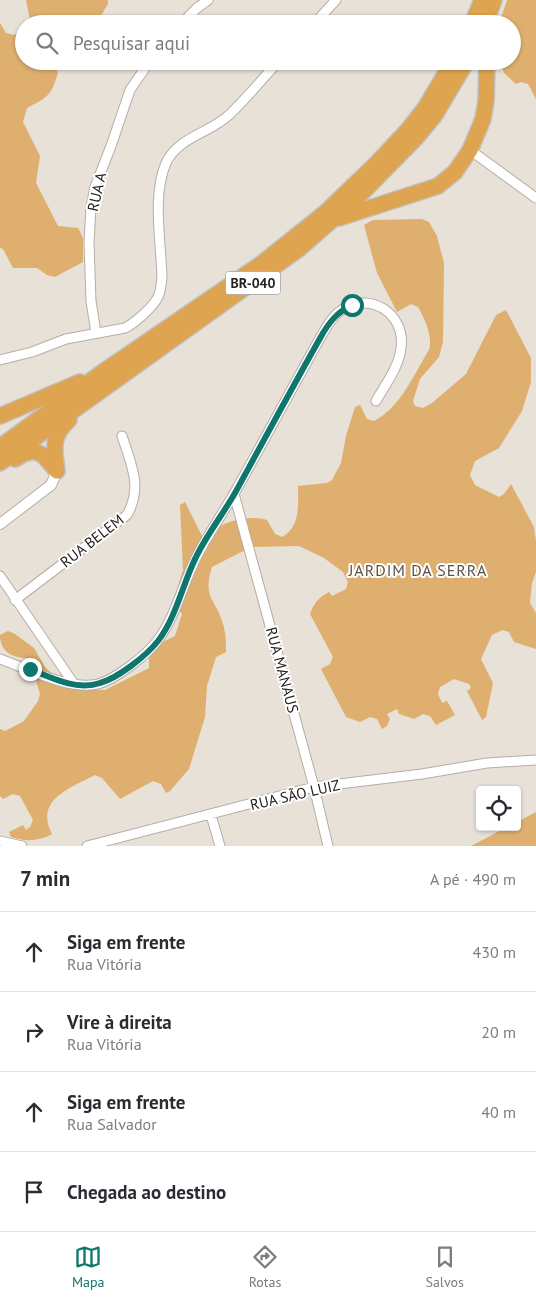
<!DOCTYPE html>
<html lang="pt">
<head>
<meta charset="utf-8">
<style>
	:root { --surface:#fff; --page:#f7f7f7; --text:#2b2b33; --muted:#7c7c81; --line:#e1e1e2; --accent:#0f766e }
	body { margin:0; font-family:"PT Sans",sans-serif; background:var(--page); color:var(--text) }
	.controls { position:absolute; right:15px; bottom:15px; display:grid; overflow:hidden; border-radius:5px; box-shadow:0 1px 4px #0004 }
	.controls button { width:45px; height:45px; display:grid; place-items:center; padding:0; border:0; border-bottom:1px solid var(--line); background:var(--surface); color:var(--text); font:25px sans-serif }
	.stop { position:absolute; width:15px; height:15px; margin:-11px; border:4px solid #0f766e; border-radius:50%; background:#fff }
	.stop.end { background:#0f766e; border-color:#fff; box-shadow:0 1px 5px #0008 }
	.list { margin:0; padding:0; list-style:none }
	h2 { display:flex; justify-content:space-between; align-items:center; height:65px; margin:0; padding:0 20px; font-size:21px }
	h2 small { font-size:16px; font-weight:400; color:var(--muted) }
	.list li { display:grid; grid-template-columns:32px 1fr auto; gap:15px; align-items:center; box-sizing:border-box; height:80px; padding:0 20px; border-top:1px solid var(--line) }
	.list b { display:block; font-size:19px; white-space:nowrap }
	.list p { margin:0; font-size:16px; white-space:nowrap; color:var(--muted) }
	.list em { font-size:16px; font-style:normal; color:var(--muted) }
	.icon { flex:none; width:28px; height:28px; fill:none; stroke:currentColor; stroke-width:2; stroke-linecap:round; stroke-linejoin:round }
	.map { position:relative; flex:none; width:536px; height:846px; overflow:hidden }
	.search { position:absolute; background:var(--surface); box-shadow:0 1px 4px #0004; left:15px; right:15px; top:15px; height:55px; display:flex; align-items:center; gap:12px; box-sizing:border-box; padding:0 18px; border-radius:28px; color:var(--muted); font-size:19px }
	.sheet { height:385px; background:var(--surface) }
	nav { display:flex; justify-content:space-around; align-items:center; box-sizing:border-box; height:70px; border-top:1px solid var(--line); background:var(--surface); font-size:14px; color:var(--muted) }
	nav a { display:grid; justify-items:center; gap:2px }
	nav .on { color:var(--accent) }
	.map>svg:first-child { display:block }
	.green { fill:#deaf6e }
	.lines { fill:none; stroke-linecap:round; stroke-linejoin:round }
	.minor-casing { stroke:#b4aea6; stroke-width:11 }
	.tertiary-casing { stroke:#b4aea6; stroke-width:12 }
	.motorway-casing { stroke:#c1c1c0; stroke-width:18 }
	.minor { stroke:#fff; stroke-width:9 }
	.tertiary { stroke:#fff; stroke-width:10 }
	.motorway { stroke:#dea44f; stroke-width:15 }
	.route { stroke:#0f766e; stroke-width:6 }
	.labels { text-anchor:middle; stroke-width:4; stroke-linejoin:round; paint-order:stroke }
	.shield { fill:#fff; stroke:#656361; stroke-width:1 }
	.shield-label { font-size:14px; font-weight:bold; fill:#23201d }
	.street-label { font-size:15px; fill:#23201d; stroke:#fff }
	.neighbourhood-label { font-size:16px; letter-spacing:1px; fill:#58524b; stroke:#fff }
</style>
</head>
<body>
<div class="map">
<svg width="536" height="846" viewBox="0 0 536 846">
	<rect width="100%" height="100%" fill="#e7e1d8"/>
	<path class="green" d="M 26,0 L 108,0 L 108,4 L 96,24 L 29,24 L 30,20 Z
		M 507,0 L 536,0 L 536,99 L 528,84 L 521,82 L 516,84 L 504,73 L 500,61 L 512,61 L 512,24 L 499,24 Z
		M 0,23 L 6,33 L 14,35 L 24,30 L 24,61 L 58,61 L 56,68 L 58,73 C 51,96 48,97 27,108 L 23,122 L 40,156 L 36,183 L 58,226 L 78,228 L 83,238 L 83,262 L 55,277 L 47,275 L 37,268 L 13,268 L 3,249 L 0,248 Z
		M 422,219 L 429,222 L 437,236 L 444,263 L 443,342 L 439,357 L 420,379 L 413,401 L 415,406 L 423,408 L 432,403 L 466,374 L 496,315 L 506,310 L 531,358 L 531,382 L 522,411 L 499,448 L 475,461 L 470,475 L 475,485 L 499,497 L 504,494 L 511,484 L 534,527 L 536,541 L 536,572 L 532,583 L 530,603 L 536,613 L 536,649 L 514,642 L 509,632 L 502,630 L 492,635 L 481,659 L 493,683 L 486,717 L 482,720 L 467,691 L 471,688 L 469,684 L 454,679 L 440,687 L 438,694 L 442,703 L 447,701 L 455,715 L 436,725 L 430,716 L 423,714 L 414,719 L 399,714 L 397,709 L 387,714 L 390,719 L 387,726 L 382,729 L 377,719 L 370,717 L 360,722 L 346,717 L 321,669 L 330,664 L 333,657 L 310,614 C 314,603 319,597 329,592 L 332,596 L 346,589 L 348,582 L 343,572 L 324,558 L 299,546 L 251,547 L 212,567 C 202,599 216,598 223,624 C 226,633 226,643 226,652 L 216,657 L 207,686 L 205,717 L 189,769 L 170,791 L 166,793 L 161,784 L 153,781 L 120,799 L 102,778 L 95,775 C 70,788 34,800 52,834 C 40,841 25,842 11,837 L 9,832 L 23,825 L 26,830 L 30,827 L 33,820 L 20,796 L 13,794 L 3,799 L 0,796 L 0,729 L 5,731 L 24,721 L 38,701 L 40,694 L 32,667 L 27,658 C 13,658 0,652 0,635 L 8,631 L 15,634 L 34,648 L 45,667 L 68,688 L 105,690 L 149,668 C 148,646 157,645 175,636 L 182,614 L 173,602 L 183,570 L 180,505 L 185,502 L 202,536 L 210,538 L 214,536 L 216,528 C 231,520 250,515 267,520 L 275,534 L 282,537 C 301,527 298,503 298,486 L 327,483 L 332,480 L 341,463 L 346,436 L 355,407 L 360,405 L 367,419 L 374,421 C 401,407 414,374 429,350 C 433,337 425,319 418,307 L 411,304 L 397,312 L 377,273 L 364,225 L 373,220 Z
		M 536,812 L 536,846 L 471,846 L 507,827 L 517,827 L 517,822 Z"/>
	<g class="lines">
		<g class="minor-casing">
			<path id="minor" d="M 181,24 L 197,8 L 208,0
				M 314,24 L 336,0
				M 470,150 L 536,198
				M 96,333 L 91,301 L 89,242 L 91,207 L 95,187 L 111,146 L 130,90 L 150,61
				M 0,360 L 32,352 L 66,339 L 125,328 C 135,323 153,307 158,297 C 161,291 161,284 162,277 C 161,242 152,195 166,163 C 178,137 210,133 229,115 C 247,98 262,79 279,61
				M 234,494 L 314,787 L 328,846
				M 0,576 L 74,684
				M 15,600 L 127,515 C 143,487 131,464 122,436
				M 0,659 C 26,668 70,691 98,684 C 116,679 147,655 158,640 C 177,614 183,582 198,554 C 209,533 223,513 235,492 C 265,439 293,386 323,333 C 328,325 332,317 339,312 C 368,289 406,313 401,348 C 399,367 385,385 376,401
				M 211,815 L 220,846
				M 0,841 L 22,846
				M 87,846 L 314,787 L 422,774 L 487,763 L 536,760"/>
		</g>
		<g class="tertiary-casing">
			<path id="tertiary" d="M 0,524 L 51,485 L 57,471"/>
		</g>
		<g class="motorway-casing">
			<path id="motorway" d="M 472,24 L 482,0
				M 485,24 L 494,0
				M 339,218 L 438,186 L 455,172 L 470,150 L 483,119 L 486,101 L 487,61
				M 0,416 L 80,382
				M 0,447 L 100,374 L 261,264 L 326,212 L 376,164 L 407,131 L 425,108 L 453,61
				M 15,459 L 23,454 L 34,451 L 43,455 L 57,471
				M 0,463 L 299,249 L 358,197 L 416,138 L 435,115 L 467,61
				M 57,471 C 54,449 51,436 69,420"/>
		</g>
		<use href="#minor" class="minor"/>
		<use href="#tertiary" class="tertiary"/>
		<use href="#motorway" class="motorway"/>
	</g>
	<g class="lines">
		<path class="route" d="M 30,669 C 51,678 77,691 100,683 C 118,678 146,656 158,641 C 177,616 183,582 197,555 C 208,533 223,514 235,493 C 264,440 293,386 323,333 C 331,320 338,312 352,305"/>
	</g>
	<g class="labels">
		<rect class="shield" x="225.5" y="271.5" width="55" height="23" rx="4"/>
		<g class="shield-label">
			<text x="253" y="288">BR-040</text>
		</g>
		<g class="street-label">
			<text transform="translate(97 192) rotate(-77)" y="5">RUA A</text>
			<text transform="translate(92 541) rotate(-38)" y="5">RUA BELEM</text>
			<text transform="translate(282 670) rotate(75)" y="5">RUA MANAUS</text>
			<text transform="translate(295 795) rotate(-13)" y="5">RUA SÃO LUIZ</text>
		</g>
		<g class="neighbourhood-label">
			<text x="418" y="576">JARDIM DA SERRA</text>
		</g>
	</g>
</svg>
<div class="controls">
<button><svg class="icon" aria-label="locate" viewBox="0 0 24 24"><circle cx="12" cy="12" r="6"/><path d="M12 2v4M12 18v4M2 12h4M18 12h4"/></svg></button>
</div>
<div class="stop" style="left:352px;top:305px"></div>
<div class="stop end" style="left:30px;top:669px"></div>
<div class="search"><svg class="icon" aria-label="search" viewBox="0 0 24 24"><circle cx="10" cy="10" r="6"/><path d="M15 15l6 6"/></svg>Pesquisar aqui</div>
</div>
<section class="sheet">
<h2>7 min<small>A pé · 490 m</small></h2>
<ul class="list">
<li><svg class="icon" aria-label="ahead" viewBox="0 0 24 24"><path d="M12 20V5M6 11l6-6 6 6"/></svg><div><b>Siga em frente</b><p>Rua Vitória</p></div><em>430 m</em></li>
<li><svg class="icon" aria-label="right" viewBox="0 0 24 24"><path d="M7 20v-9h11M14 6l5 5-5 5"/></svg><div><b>Vire à direita</b><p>Rua Vitória</p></div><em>20 m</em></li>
<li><svg class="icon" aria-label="ahead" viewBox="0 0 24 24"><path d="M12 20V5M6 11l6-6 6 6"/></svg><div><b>Siga em frente</b><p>Rua Salvador</p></div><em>40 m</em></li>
<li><svg class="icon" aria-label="arrive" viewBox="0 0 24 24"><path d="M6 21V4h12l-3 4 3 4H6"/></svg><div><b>Chegada ao destino</b></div></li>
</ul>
</section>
<nav>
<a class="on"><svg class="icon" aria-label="map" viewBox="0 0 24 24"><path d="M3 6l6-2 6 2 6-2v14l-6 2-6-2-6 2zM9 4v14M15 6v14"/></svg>Mapa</a>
<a><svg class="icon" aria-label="directions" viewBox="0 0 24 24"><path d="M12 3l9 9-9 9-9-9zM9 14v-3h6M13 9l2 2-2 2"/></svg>Rotas</a>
<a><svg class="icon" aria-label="saved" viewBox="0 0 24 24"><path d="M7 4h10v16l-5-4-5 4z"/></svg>Salvos</a>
</nav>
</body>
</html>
